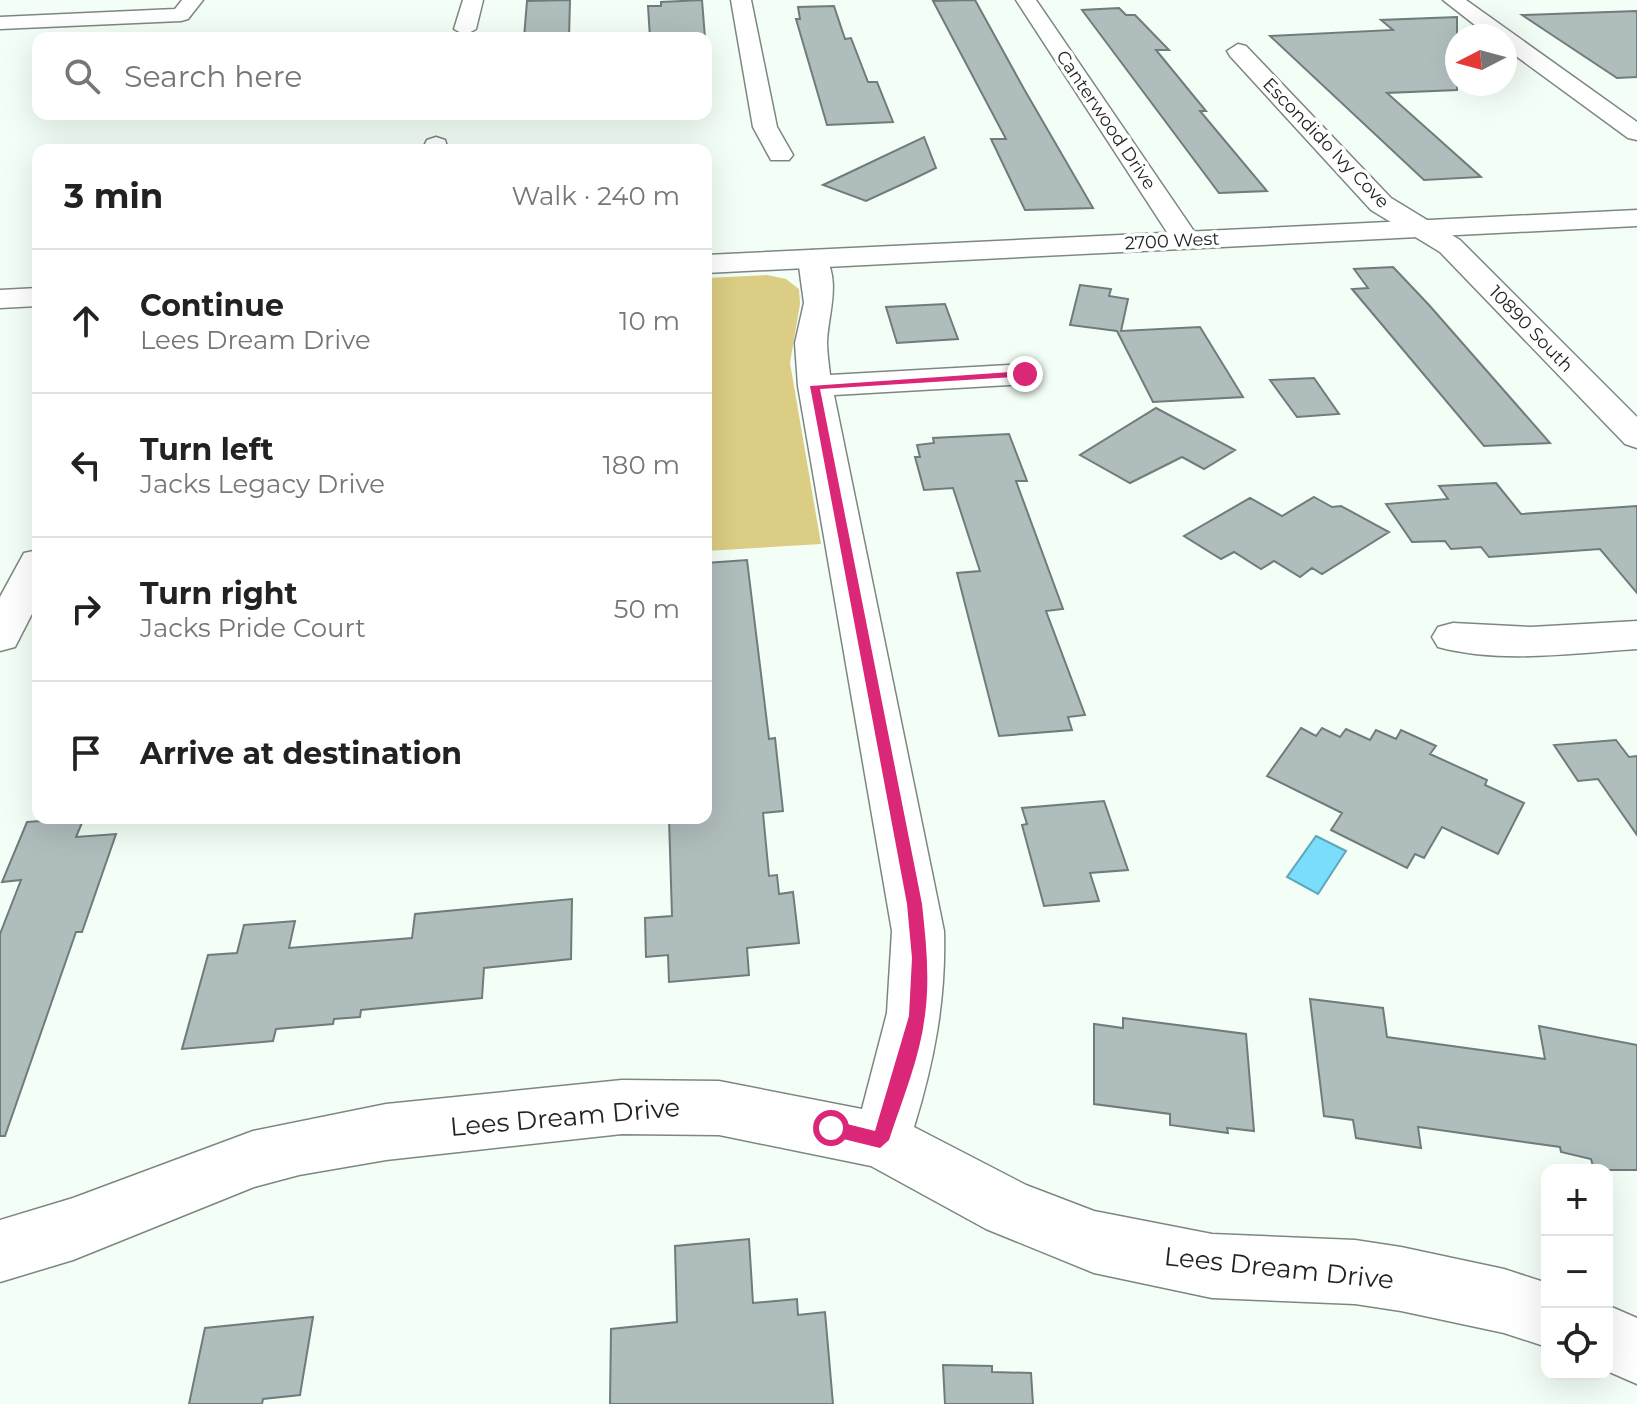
<!DOCTYPE html>
<html lang="en">
<head>
<meta charset="utf-8">
<style>
	:root { --surface:#fff; --page:#f2f2f2; --text:#222; --muted:#767676; --line:#e0e0e0 }
	body { margin:0; font-family:Montserrat,sans-serif; background:var(--page); color:var(--text) }
	.controls { position:absolute; right:24px; bottom:24px; display:grid; overflow:hidden; border-radius:16px; box-shadow:0 8px 32px #0002 }
	.controls button { width:72px; height:72px; display:grid; place-items:center; padding:0; border:0; border-bottom:2px solid var(--line); background:var(--surface); color:var(--text); font:40px sans-serif }
	.compass { position:absolute; left:1445px; top:24px; width:72px; height:72px; border-radius:50%; background:var(--surface); box-shadow:0 8px 32px #0002; rotate:264deg }
	.stop { position:absolute; width:24px; height:24px; margin:-18px; border:6px solid #db2777; border-radius:50%; background:#fff }
	.stop.end { background:#db2777; border-color:#fff; box-shadow:0 2px 8px #0008 }
	.list { margin:0; padding:0; list-style:none }
	h2 { display:flex; justify-content:space-between; align-items:center; height:104px; margin:0; padding:0 32px; font-size:34px }
	h2 small { font-size:26px; font-weight:400; color:var(--muted) }
	.list li { display:grid; grid-template-columns:52px 1fr auto; gap:24px; align-items:center; box-sizing:border-box; height:144px; padding:0 32px; border-top:2px solid var(--line) }
	.list b { display:block; font-size:30px; white-space:nowrap }
	.list p { margin:0; font-size:26px; white-space:nowrap; color:var(--muted) }
	.list em { font-size:26px; font-style:normal; color:var(--muted) }
	.icon { flex:none; width:44px; height:44px; fill:none; stroke:currentColor; stroke-width:2; stroke-linecap:round; stroke-linejoin:round }
	.map { position:relative; flex:none; width:1637px; height:1404px; overflow:hidden }
	.search { position:absolute; background:var(--surface); box-shadow:0 8px 32px #0002; left:32px; top:32px; width:680px; height:88px; display:flex; align-items:center; gap:20px; box-sizing:border-box; padding:0 28px; border-radius:16px; color:var(--muted); font-size:30px }
	.panel { position:absolute; background:var(--surface); box-shadow:0 8px 32px #0002; left:32px; top:144px; width:680px; height:680px; border-radius:16px }
	.map>svg:first-child { display:block }
	.green { fill:#dbcd83 }
	.water { fill:#7addfb; stroke:#5fa6ba; stroke-width:2 }
	.building { fill:#afbdbc; stroke:#6f7c7b; stroke-width:2 }
	.lines { fill:none; stroke-linecap:round; stroke-linejoin:round }
	.street-casing { stroke:#7d8781; stroke-width:3 }
	.secondary-casing { stroke:#7d8781; stroke-width:3 }
	.street { fill:#fff; fill-rule:evenodd }
	.secondary { fill:#fff; fill-rule:evenodd }
	.route { fill:#db2777 }
	.labels { text-anchor:middle; stroke-width:7; stroke-linejoin:round; paint-order:stroke }
	.far-street-label { font-size:18px; fill:#212522; stroke:#fff }
	.near-street-label { font-size:26px; fill:#212522; stroke:#fff }
</style>
</head>
<body>
<div class="map">
<svg width="1637" height="1404" viewBox="0 0 1637 1404">
	<rect width="100%" height="100%" fill="#f2fef6"/>
	<path class="green" d="M 767,275 L 786,279 L 799,289 L 800,304 L 790,363 L 821,544 L 706,551 L 706,278 Z"/>
	<path class="water" d="M 1316,836 L 1346,851 L 1318,894 L 1287,877 Z"/>
	<path class="building" d="M 570,0 L 569,38 L 524,38 L 527,1 Z
		M 702,0 L 705,38 L 650,38 L 648,6 L 661,6 L 661,2 Z
		M 975,0 L 1024,89 L 1093,208 L 1025,210 L 991,139 L 1006,139 L 933,1 Z
		M 834,6 L 845,39 L 851,38 L 868,82 L 877,82 L 893,122 L 827,125 L 796,19 L 800,19 L 798,7 Z
		M 1119,8 L 1126,15 L 1135,15 L 1169,50 L 1156,50 L 1206,111 L 1200,111 L 1267,191 L 1219,193 L 1082,10 Z
		M 1637,11 L 1637,77 L 1617,78 L 1522,15 Z
		M 1457,17 L 1457,90 L 1387,93 L 1481,177 L 1424,180 L 1270,36 L 1393,30 L 1381,20 Z
		M 924,137 L 936,168 L 907,182 L 866,201 L 823,185 Z
		M 1393,267 L 1429,305 L 1550,443 L 1484,446 L 1352,289 L 1368,288 L 1354,269 Z
		M 1080,285 L 1111,289 L 1109,296 L 1128,299 L 1121,331 L 1200,327 L 1243,397 L 1153,402 L 1117,331 L 1070,325 Z
		M 945,304 L 958,339 L 897,343 L 886,307 Z
		M 1314,378 L 1339,414 L 1297,417 L 1270,380 Z
		M 1156,408 L 1235,450 L 1204,469 L 1182,457 L 1130,483 L 1080,455 Z
		M 1009,434 L 1027,481 L 1016,481 L 1063,609 L 1046,611 L 1085,715 L 1068,717 L 1072,730 L 999,736 L 957,573 L 980,571 L 953,488 L 924,490 L 915,457 L 920,457 L 917,445 L 934,443 L 933,438 Z
		M 1496,483 L 1521,514 L 1637,506 L 1637,593 L 1600,549 L 1489,557 L 1481,547 L 1451,549 L 1445,541 L 1412,542 L 1386,504 L 1448,499 L 1439,486 Z
		M 1314,497 L 1332,507 L 1341,506 L 1389,532 L 1322,574 L 1312,568 L 1300,577 L 1274,561 L 1261,569 L 1234,552 L 1221,559 L 1184,536 L 1250,498 L 1282,516 Z
		M 747,560 L 769,739 L 775,738 L 783,811 L 763,813 L 769,876 L 777,875 L 779,894 L 793,892 L 799,943 L 747,948 L 749,975 L 669,982 L 668,955 L 646,957 L 645,918 L 672,916 L 669,818 L 706,818 L 706,563 Z
		M 1301,728 L 1316,736 L 1322,728 L 1340,737 L 1346,729 L 1370,740 L 1376,730 L 1396,739 L 1401,730 L 1436,746 L 1430,754 L 1487,780 L 1485,785 L 1524,803 L 1498,854 L 1442,827 L 1424,858 L 1415,854 L 1407,868 L 1331,830 L 1342,813 L 1267,776 Z
		M 1616,740 L 1629,757 L 1637,756 L 1637,835 L 1598,779 L 1578,781 L 1554,745 Z
		M 1104,801 L 1128,870 L 1090,873 L 1099,901 L 1044,906 L 1022,825 L 1027,824 L 1022,808 Z
		M 84,818 L 76,837 L 116,834 L 82,932 L 76,932 L 5,1136 L 0,1136 L 0,934 L 21,880 L 2,882 L 27,822 Z
		M 572,899 L 571,959 L 484,968 L 482,998 L 361,1010 L 360,1017 L 334,1019 L 333,1024 L 276,1029 L 273,1041 L 182,1049 L 208,955 L 237,953 L 244,925 L 295,921 L 289,948 L 412,938 L 415,914 Z
		M 1310,999 L 1383,1008 L 1387,1037 L 1545,1059 L 1539,1026 L 1637,1045 L 1637,1170 L 1594,1170 L 1591,1159 L 1561,1152 L 1560,1147 L 1418,1127 L 1421,1148 L 1356,1138 L 1353,1120 L 1324,1116 Z
		M 1123,1018 L 1246,1034 L 1254,1131 L 1227,1128 L 1228,1133 L 1170,1125 L 1170,1114 L 1094,1104 L 1094,1024 L 1123,1028 Z
		M 749,1239 L 753,1303 L 797,1299 L 798,1315 L 825,1312 L 833,1404 L 610,1404 L 611,1329 L 677,1322 L 675,1246 Z
		M 313,1317 L 300,1395 L 263,1399 L 262,1404 L 189,1404 L 205,1328 Z
		M 943,1365 L 992,1366 L 992,1372 L 1031,1373 L 1033,1404 L 945,1404 Z"/>
	<g class="lines">
		<g class="street-casing">
			<path id="street" d="M 182,0 L 203,0 L 188,19 L 181,21 L 0,29 L 0,17 L 175,9 Z
				M 463,0 L 483,0 L 476,29 L 465,35 L 454,29 Z
				M 731,0 L 751,0 L 777,127 L 793,155 L 789,160 L 771,160 L 753,127 Z
				M 1016,0 L 1036,0 L 1200,240 L 1196,246 L 1176,246 Z
				M 1443,0 L 1466,0 L 1637,122 L 1637,140 L 1628,138 L 1505,48 L 1505,36 L 1489,36 Z
				M 1238,44 L 1246,46 L 1391,198 L 1460,240 L 1637,417 L 1637,448 L 1625,444 L 1440,252 L 1371,210 L 1230,56 L 1227,51 Z
				M 436,137 L 445,140 L 448,150 L 422,150 L 427,140 Z
				M 813,250 L 823,253 C 842,280 828,314 827,342 C 827,353 829,365 830,375 L 1025,364 L 1037,367 L 1041,374 L 1037,381 L 1025,384 L 834,395 L 944,931 C 946,1000 934,1062 914,1127 L 1026,1185 L 1094,1211 L 1212,1234 L 1355,1240 L 1401,1247 L 1504,1269 L 1547,1283 L 1547,1347 L 1504,1333 L 1401,1311 L 1355,1304 L 1212,1298 L 1094,1273 L 986,1229 L 871,1166 L 719,1135 L 622,1134 L 386,1160 L 299,1175 L 254,1187 L 73,1260 L 0,1282 L 0,1220 L 73,1198 L 253,1131 L 386,1104 L 622,1080 L 719,1081 L 862,1109 L 887,1013 L 892,931 L 798,386 L 795,343 L 804,303 L 798,259 L 803,253 Z
				M 38,550 L 38,602 L 15,647 L 0,651 L 0,597 L 24,553 Z
				M 1637,621 L 1637,649 C 1573,653 1501,664 1438,647 L 1432,637 L 1438,627 L 1453,623 L 1531,627 Z
				M 1607,1305 L 1637,1318 L 1637,1384 L 1607,1371 Z"/>
		</g>
		<g class="secondary-casing">
			<path id="secondary" d="M 1637,210 L 1637,226 L 706,273 L 706,255 Z
				M 38,288 L 38,306 L 0,308 L 0,290 Z"/>
		</g>
		<use href="#street" class="street"/>
		<use href="#secondary" class="secondary"/>
	</g>
	<path class="route" d="M 1025,371 L 1029,376 L 820,389 L 922,904 C 926,941 930,978 925,1015 C 920,1058 902,1100 889,1140 L 880,1148 L 831,1136 L 823,1128 L 831,1120 L 875,1131 L 909,1016 L 912,958 L 907,904 L 810,386 Z"/>
	<g class="labels">
		<g class="far-street-label">
			<text transform="translate(1106 120) rotate(56)" y="6">Canterwood Drive</text>
			<text transform="translate(1326 143) rotate(46)" y="6">Escondido Ivy Cove</text>
			<text transform="translate(1172 241) rotate(-3)" y="6">2700 West</text>
			<text transform="translate(1531 329) rotate(46)" y="6">10890 South</text>
		</g>
		<g class="near-street-label">
			<text transform="translate(565 1117) rotate(-5)" y="9">Lees Dream Drive</text>
			<text transform="translate(1279 1268) rotate(6)" y="9">Lees Dream Drive</text>
		</g>
	</g>
</svg>
<div class="controls">
<button>+</button>
<button>−</button>
<button><svg class="icon" aria-label="locate" viewBox="0 0 24 24"><circle cx="12" cy="12" r="6"/><path d="M12 2v4M12 18v4M2 12h4M18 12h4"/></svg></button>
</div>
<svg class="compass" viewBox="-18 -18 36 36"><path d="M0-13l5 13h-10z" fill="#e53935"/><path d="M0 13l5-13h-10z" fill="#767676"/></svg>
<div class="stop" style="left:831px;top:1128px"></div>
<div class="stop end" style="left:1025px;top:374px"></div>
<div class="search"><svg class="icon" aria-label="search" viewBox="0 0 24 24"><circle cx="10" cy="10" r="6"/><path d="M15 15l6 6"/></svg>Search here</div>
<section class="panel">
<h2>3 min<small>Walk · 240 m</small></h2>
<ul class="list">
<li><svg class="icon" aria-label="ahead" viewBox="0 0 24 24"><path d="M12 20V5M6 11l6-6 6 6"/></svg><div><b>Continue</b><p>Lees Dream Drive</p></div><em>10 m</em></li>
<li><svg class="icon" aria-label="left" viewBox="0 0 24 24"><path d="M17 20v-9H6M10 6l-5 5 5 5"/></svg><div><b>Turn left</b><p>Jacks Legacy Drive</p></div><em>180 m</em></li>
<li><svg class="icon" aria-label="right" viewBox="0 0 24 24"><path d="M7 20v-9h11M14 6l5 5-5 5"/></svg><div><b>Turn right</b><p>Jacks Pride Court</p></div><em>50 m</em></li>
<li><svg class="icon" aria-label="arrive" viewBox="0 0 24 24"><path d="M6 21V4h12l-3 4 3 4H6"/></svg><div><b>Arrive at destination</b></div></li>
</ul>
</section>
</div>
</body>
</html>
